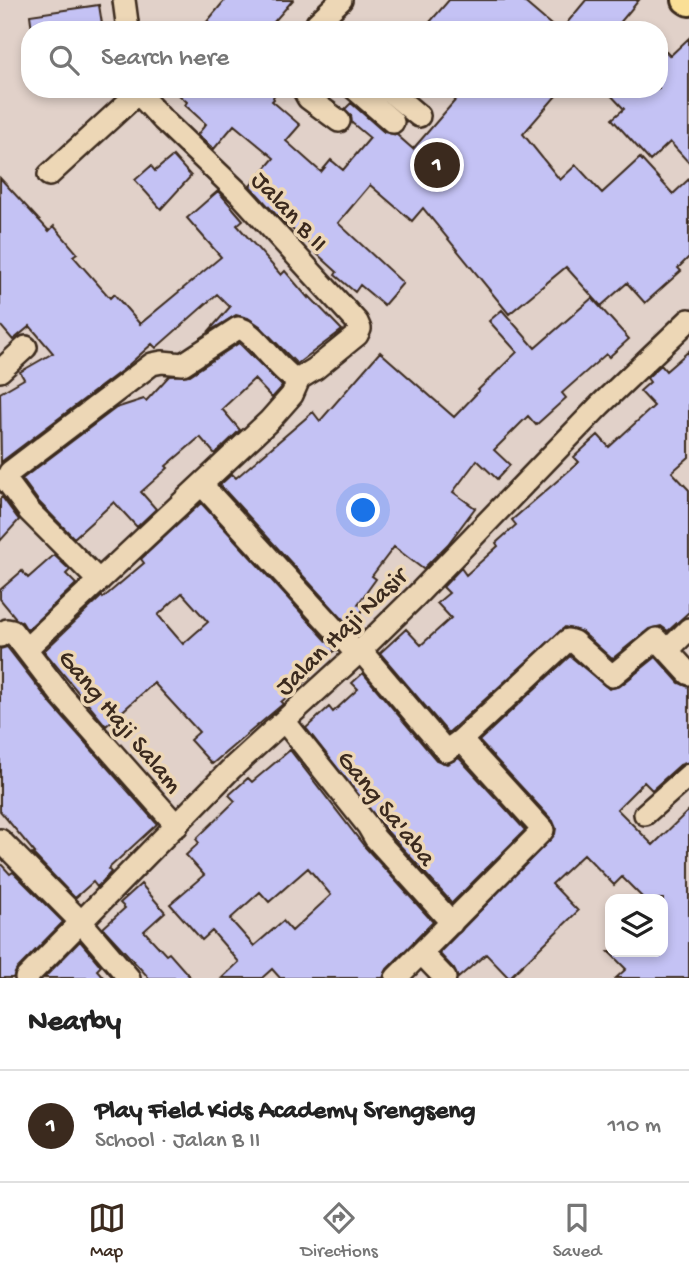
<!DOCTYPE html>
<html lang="en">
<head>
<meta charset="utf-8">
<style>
	:root { --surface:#fff; --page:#f2f2f2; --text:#222; --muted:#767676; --line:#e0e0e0; --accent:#3b2a1e }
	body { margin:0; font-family:"Gochi Hand",sans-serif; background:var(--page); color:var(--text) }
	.controls { position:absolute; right:21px; bottom:21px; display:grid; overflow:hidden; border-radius:14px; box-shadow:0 4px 10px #0003 }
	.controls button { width:63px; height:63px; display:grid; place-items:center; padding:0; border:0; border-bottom:2px solid var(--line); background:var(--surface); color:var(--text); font:35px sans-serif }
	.you { position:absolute; left:364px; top:511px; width:24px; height:24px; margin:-18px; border:5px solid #fff; border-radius:50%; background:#1a73e8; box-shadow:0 0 0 10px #1a73e833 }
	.badge { display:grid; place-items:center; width:46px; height:46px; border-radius:50%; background:var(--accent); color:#fff; font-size:23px; font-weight:700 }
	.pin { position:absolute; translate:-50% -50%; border:4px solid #fff; box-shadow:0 2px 7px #0006 }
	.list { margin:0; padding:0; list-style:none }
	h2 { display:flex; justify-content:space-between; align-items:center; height:91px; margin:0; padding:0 28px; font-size:30px }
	h2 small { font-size:23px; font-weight:400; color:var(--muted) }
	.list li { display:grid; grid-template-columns:46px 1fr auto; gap:21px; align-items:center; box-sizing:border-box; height:112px; padding:0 28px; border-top:2px solid var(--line) }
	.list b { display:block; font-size:26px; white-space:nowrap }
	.list p { margin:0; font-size:23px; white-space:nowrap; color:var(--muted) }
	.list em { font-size:23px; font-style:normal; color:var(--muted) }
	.icon { flex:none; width:38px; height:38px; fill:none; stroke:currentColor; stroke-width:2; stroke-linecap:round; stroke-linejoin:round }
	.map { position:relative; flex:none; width:689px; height:978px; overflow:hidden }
	.search { position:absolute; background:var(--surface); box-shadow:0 4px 10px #0003; left:21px; right:21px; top:21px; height:77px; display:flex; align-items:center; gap:18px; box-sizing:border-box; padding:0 24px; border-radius:28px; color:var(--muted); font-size:26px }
	.sheet { height:203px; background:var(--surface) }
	nav { display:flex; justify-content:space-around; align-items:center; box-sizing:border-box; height:98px; border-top:2px solid var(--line); background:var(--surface); font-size:19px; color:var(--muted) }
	nav a { display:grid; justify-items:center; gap:4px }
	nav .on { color:var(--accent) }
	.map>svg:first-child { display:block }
	.building { fill:#c4c2f4; stroke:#3b2a1e; stroke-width:2; fill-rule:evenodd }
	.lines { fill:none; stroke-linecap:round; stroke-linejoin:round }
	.minor-casing { stroke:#3b2a1e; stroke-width:26 }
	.major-casing { stroke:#3b2a1e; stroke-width:32 }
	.minor { stroke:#edd7b6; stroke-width:21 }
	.major { stroke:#fadf96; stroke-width:26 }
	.labels { text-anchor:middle; stroke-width:7; stroke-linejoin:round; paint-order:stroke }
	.street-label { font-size:26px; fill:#3b2a1e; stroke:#edd7b6 }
</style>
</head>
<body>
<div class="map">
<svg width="689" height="978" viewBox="0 0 689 978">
	<rect width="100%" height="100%" fill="#e1d1c9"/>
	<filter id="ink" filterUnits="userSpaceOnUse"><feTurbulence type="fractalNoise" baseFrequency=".0143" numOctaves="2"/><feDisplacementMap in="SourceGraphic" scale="14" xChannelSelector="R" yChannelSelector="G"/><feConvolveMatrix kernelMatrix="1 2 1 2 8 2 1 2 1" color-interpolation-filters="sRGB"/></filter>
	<g filter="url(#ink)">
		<path class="building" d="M 225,0 L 293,0 L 267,30 L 200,30 Z
			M 449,0 L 522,0 L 557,30 L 423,30 Z
			M 586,0 L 639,0 L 614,30 L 561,30 Z
			M 99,5 L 103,30 L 32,30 L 30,15 Z
			M 689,38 L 689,163 L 670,142 L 650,161 L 612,119 L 624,109 L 605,89 L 659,89 L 659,44 L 670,56 Z
			M 172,89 L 279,89 L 273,97 L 274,99 L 272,101 L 300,125 L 286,141 L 321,172 L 331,160 L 343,170 L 370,138 L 352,123 L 351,115 L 345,109 L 351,103 L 384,132 L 397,135 L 413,149 L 465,89 L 562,89 L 523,134 L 560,180 L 576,165 L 602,193 L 640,158 L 673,194 L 689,179 L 689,257 L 678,268 L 681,271 L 645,303 L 627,283 L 601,306 L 566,267 L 509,314 L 423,208 L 412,221 L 370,185 L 338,223 L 403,283 L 384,305 L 360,285 L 355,292 L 335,275 L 337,272 L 315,252 L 317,250 L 280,219 L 250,186 L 274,158 L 234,125 L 214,149 L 197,135 L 206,124 L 185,105 L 187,102 Z
			M 173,156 L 191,176 L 161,209 L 135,180 L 151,166 L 155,171 Z
			M 0,178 L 49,231 L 54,226 L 77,253 L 73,256 L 110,298 L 114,294 L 140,324 L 221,257 L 187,218 L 218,191 L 243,220 L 237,225 L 281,275 L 285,271 L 308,298 L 309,296 L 342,330 L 297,364 L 260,326 L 248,318 L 236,315 L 208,332 L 230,307 L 217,294 L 156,348 L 152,344 L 124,369 L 1,462 L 0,393 L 24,379 L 20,372 L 53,353 L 30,326 L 13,340 L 0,325 Z
			M 592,298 L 629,339 L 609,357 L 606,354 L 562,393 L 566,398 L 536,425 L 528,416 L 494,450 L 510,465 L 497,479 L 477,460 L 453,492 L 475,508 L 448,544 L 423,569 L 394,547 L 372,576 L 376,579 L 358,604 L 364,608 L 350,627 L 220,485 L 232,474 L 236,478 L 313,412 L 320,421 L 380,352 L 454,417 L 479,391 L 478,390 L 517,352 L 489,321 L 502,310 L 535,348 Z
			M 239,343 L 282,386 L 281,388 L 272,398 L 254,379 L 222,409 L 240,430 L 215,454 L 200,437 L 166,466 L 168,468 L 141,492 L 156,509 L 137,527 L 114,502 L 74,538 L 39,502 L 22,479 L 116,408 L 144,399 L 146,401 L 169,376 L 190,375 Z
			M 689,351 L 689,457 L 672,472 L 689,490 L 689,612 L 668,631 L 661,626 L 649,629 L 612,659 L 582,632 L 565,627 L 448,733 L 380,653 L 406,629 L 421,645 L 451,618 L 437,603 L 449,593 L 443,587 L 461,568 L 466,575 L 498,546 L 496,543 L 516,525 L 512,520 L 579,462 L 574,457 L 598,435 L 609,447 L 654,406 L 640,391 L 650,382 L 647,378 L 661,365 L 666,371 Z
			M 2,497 L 19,520 L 0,541 L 0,499 Z
			M 201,503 L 335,650 L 308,674 L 310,677 L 281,702 L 283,704 L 212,764 L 190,740 L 199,732 L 154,683 L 106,726 L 44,651 L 102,596 L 103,598 L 144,563 L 141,559 ZM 182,593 L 208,622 L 183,644 L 158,615 Z
			M 54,555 L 70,570 L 66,574 L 76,584 L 27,630 L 22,622 L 14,618 L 15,617 L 0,599 L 0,590 L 22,571 L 28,578 Z
			M 7,647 L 52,705 L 157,824 L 108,869 L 111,872 L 103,881 L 97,887 L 93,882 L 75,898 L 33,854 L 35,853 L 0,811 L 0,649 Z
			M 570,656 L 609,689 L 620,686 L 656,657 L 679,683 L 689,687 L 689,762 L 680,765 L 652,790 L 644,782 L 617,809 L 653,845 L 689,810 L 689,978 L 616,978 L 626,969 L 609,952 L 663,952 L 663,899 L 644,899 L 622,877 L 614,885 L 584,854 L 552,884 L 578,911 L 509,978 L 486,954 L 458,978 L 454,969 L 439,953 L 555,834 L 556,828 L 553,821 L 479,741 Z
			M 363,673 L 436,760 L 447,764 L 459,758 L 525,830 L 452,903 L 386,830 L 306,728 L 329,707 L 333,712 L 358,689 L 352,683 Z
			M 290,750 L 365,847 L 433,922 L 387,969 L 383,978 L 280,978 L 272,969 L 262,978 L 222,978 L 239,962 L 212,931 L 202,940 L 170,904 L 204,875 L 186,855 L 199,843 L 196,839 L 235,801 L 229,795 L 248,778 L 252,782 ZM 308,868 L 331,895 L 292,931 L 283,921 L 254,946 L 230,919 L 260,892 L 269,902 Z
			M 0,863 L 10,874 L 13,872 L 63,922 L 17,969 L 13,978 L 0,978 Z
			M 141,884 L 165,912 L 144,931 L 166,955 L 169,953 L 191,978 L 149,978 L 103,928 L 125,908 L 120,903 Z
			M 80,941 L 101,966 L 97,970 L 104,978 L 44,978 Z"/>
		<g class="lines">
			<g class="minor-casing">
				<path id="minor" d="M 124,0 L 128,30
					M 315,30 L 317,23 L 341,0
					M 303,89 L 308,98 L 339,121
					M 355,89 L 393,122
					M 387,89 L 419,116
					M 49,175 L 138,93
					M 0,371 L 26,347
					M 202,485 L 357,654
					M 99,581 L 29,511 L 6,480 L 10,472 L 152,364 L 162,362 L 183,364 L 238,328 C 253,329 278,371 297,380 L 315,369 L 357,335 L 360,329 L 357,322 L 238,192 L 163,120 L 138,93 L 137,89
					M 0,636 L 7,630 L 12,631 L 62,696 L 177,826
					M 26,649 L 269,421 L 292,395 L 299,379
					M 668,650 L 689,629
					M 361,651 L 446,751 L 461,740 L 568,640 L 574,642 L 612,676 L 657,639 L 689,674
					M 285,722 L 368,826 L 375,838 L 452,923
					M 645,814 L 689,775
					M 0,840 L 82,923 L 129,978
					M 421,953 L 543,830 L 461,740
					M 26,978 L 232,768 L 357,654 L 416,596 L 600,405 L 689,320
					M 396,978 L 421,953 L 445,978"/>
			</g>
			<g class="major-casing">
				<path id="major" d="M 686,0 L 689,2"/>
			</g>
			<use href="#minor" class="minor"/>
			<use href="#major" class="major"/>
		</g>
	</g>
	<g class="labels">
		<g class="street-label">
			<text transform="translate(291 210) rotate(47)" y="9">Jalan B II</text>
			<text transform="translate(340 630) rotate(-44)" y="9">Jalan Haji Nasir</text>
			<text transform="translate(122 720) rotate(50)" y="9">Gang Haji Salam</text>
			<text transform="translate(388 807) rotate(51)" y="9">Gang Sa'aba</text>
		</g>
	</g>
</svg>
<div class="controls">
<button><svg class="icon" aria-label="layers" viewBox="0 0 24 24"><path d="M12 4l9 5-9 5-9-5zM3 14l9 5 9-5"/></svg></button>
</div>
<div class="you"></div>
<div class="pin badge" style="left:437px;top:165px">1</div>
<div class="search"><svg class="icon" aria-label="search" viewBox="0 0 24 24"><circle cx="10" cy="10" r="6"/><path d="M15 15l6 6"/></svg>Search here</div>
</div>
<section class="sheet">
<h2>Nearby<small></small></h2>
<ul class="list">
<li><span class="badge">1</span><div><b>Play Field Kids Academy Srengseng</b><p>School · Jalan B II</p></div><em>110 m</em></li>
</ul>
</section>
<nav>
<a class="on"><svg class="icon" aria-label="map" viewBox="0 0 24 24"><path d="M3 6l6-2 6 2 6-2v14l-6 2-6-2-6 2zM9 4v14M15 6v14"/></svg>Map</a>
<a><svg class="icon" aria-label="directions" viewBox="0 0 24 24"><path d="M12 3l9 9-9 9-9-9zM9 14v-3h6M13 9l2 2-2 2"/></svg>Directions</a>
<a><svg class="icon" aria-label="saved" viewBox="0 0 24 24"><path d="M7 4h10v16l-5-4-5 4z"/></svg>Saved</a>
</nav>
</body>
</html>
